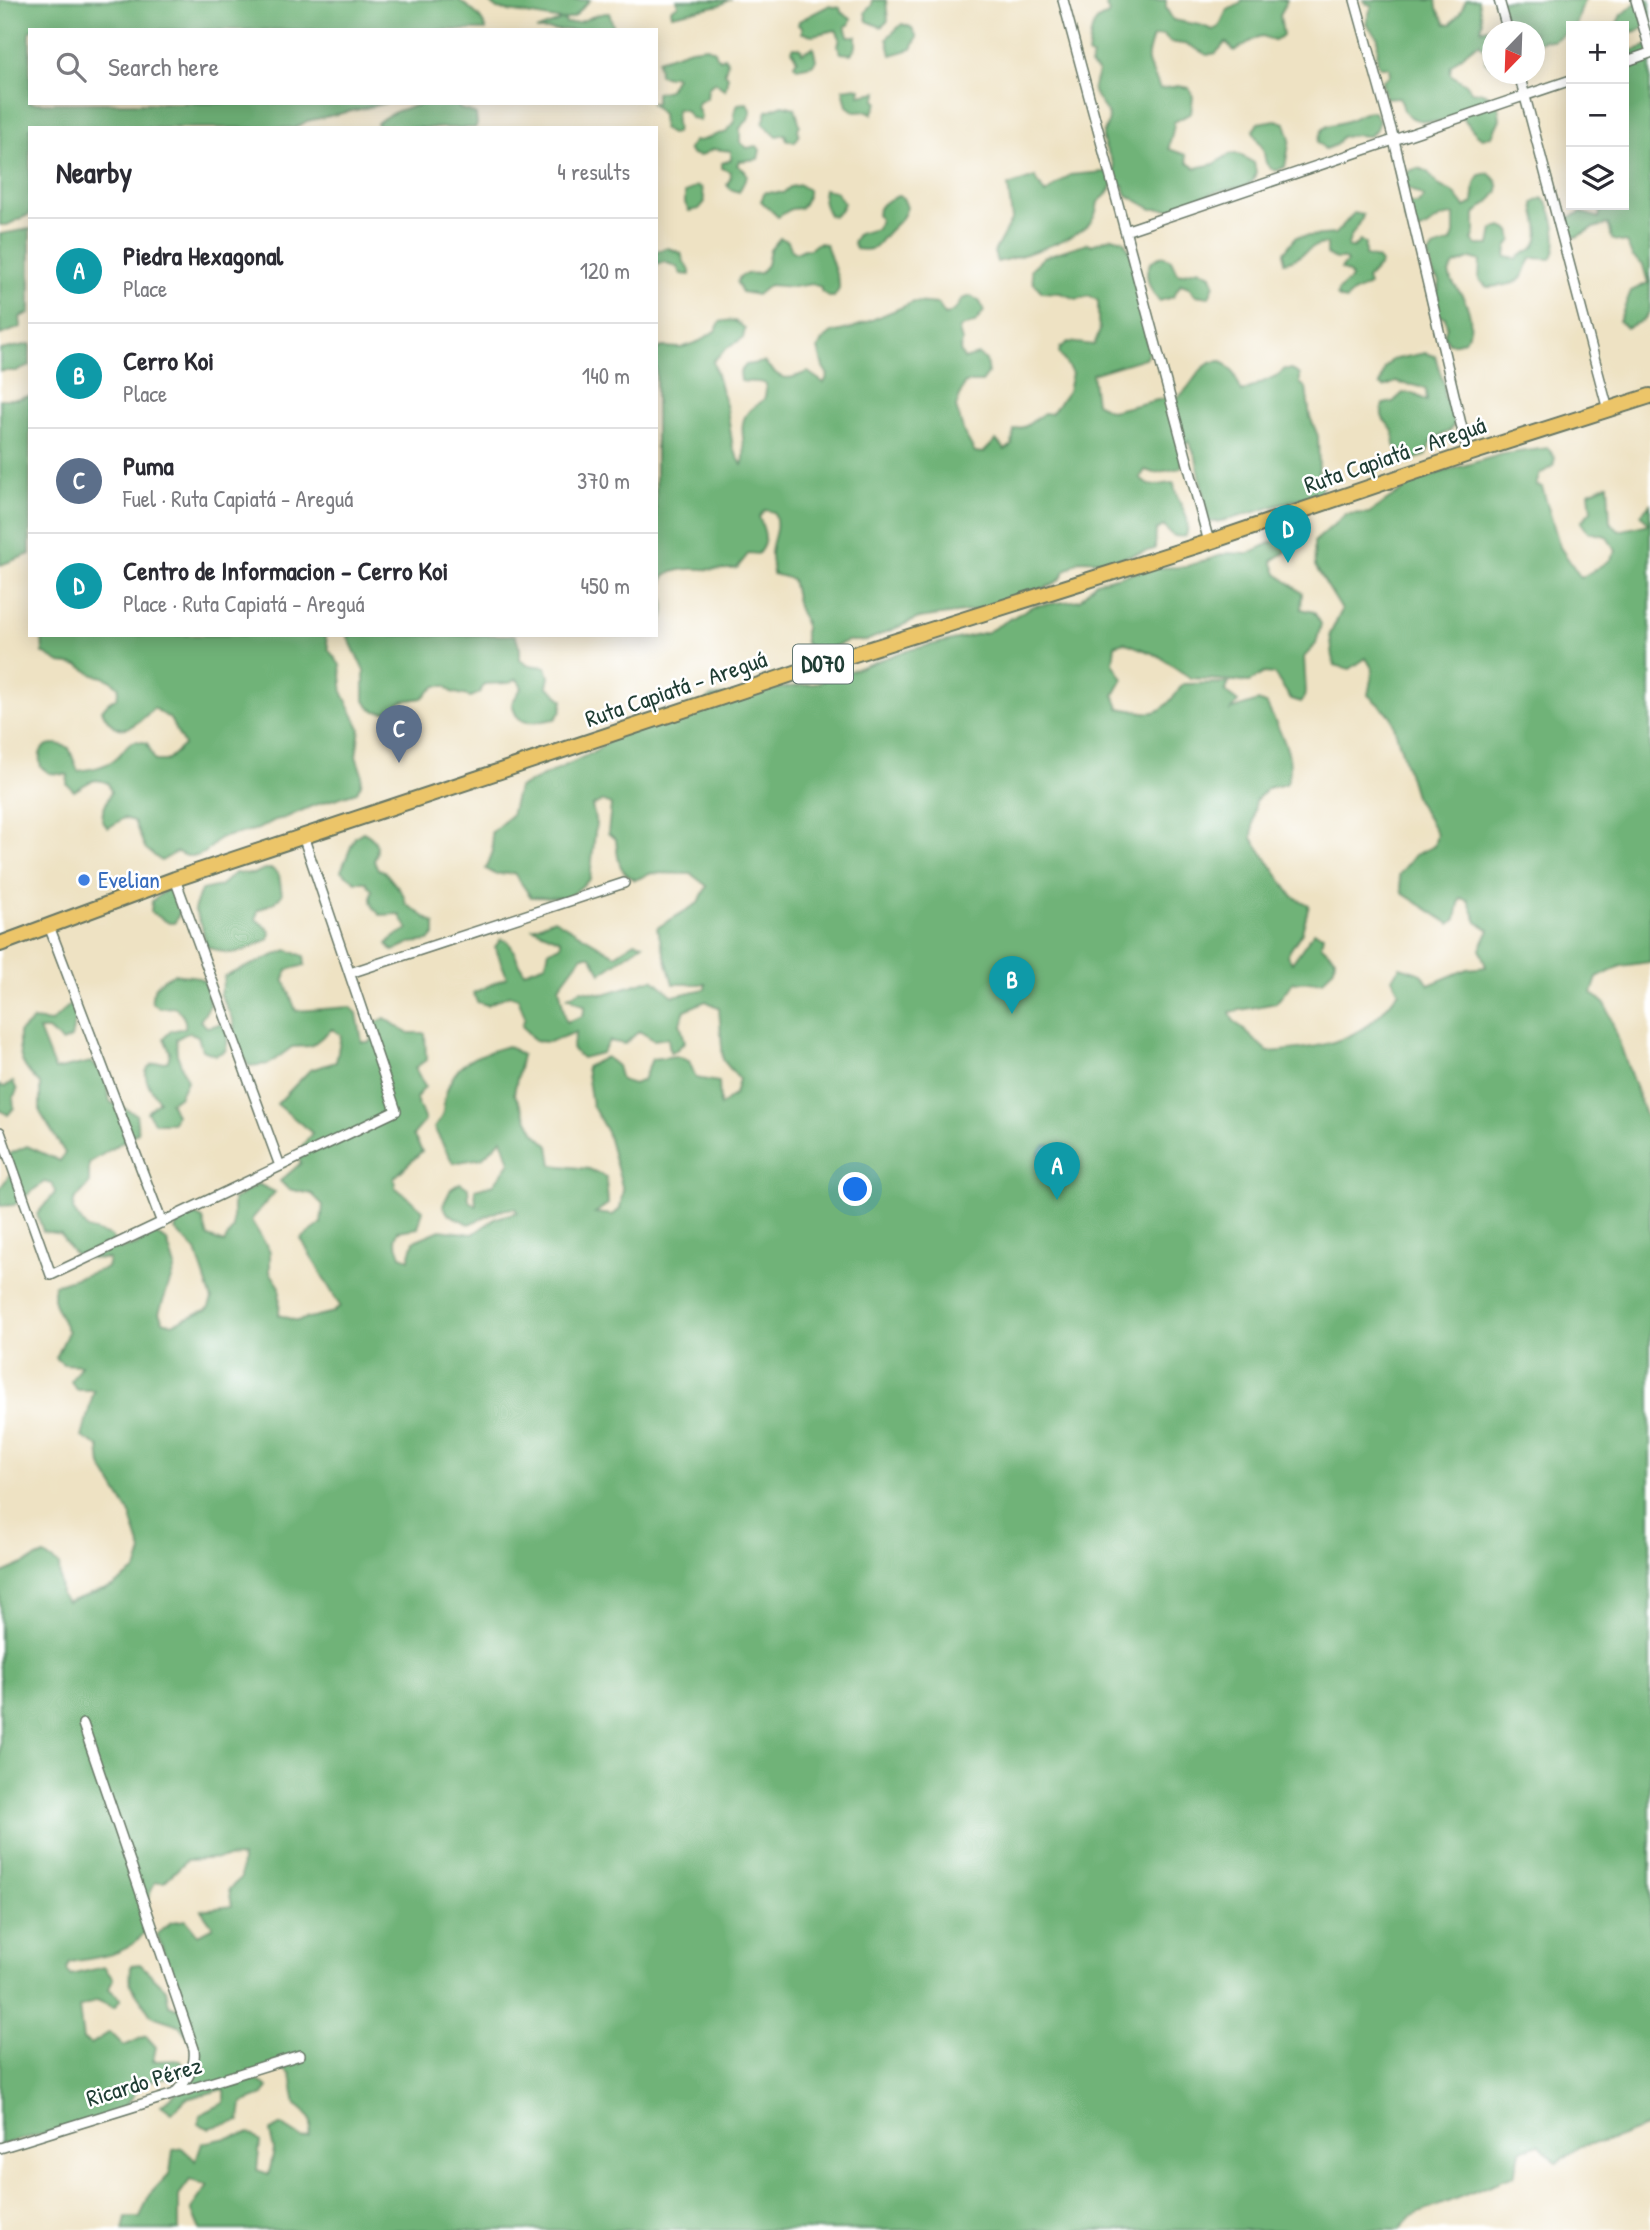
<!DOCTYPE html>
<html lang="en">
<head>
<meta charset="utf-8">
<style>
	:root { --surface:#fff; --page:#f7f7f7; --text:#2b2b33; --muted:#7c7c81; --line:#e1e1e2; --accent:#d1495b }
	body { margin:0; font-family:"Patrick Hand",sans-serif; background:var(--page); color:var(--text) }
	.controls { position:absolute; right:21px; top:21px; display:grid; overflow:hidden; border-radius:0px; box-shadow:0 4px 18px #0003 }
	.controls button { width:63px; height:63px; display:grid; place-items:center; padding:0; border:0; border-bottom:2px solid var(--line); background:var(--surface); color:var(--text); font:35px sans-serif }
	.compass { position:absolute; left:1482px; top:21px; width:63px; height:63px; border-radius:50%; background:var(--surface); box-shadow:0 4px 18px #0003; rotate:203deg }
	.you { position:absolute; left:856px; top:1190px; width:24px; height:24px; margin:-18px; border:5px solid #fff; border-radius:50%; background:#1a73e8; box-shadow:0 0 0 10px #1a73e833 }
	.badge { display:grid; place-items:center; width:46px; height:46px; border-radius:50%; background:var(--accent); color:#fff; font-size:23px; font-weight:700 }
	.pin { position:absolute; translate:-50% -58px; filter:drop-shadow(0 2px 4px #0008) }
	.pin::after { content:''; position:absolute; top:37px; width:24px; height:21px; background:inherit; clip-path:polygon(0 0,100% 0,50% 100%) }
	.list { margin:0; padding:0; list-style:none }
	h2 { display:flex; justify-content:space-between; align-items:center; height:91px; margin:0; padding:0 28px; font-size:30px }
	h2 small { font-size:23px; font-weight:400; color:var(--muted) }
	.list li { display:grid; grid-template-columns:46px 1fr auto; gap:21px; align-items:center; box-sizing:border-box; height:105px; padding:0 28px; border-top:2px solid var(--line) }
	.list b { display:block; font-size:26px; white-space:nowrap }
	.list p { margin:0; font-size:23px; white-space:nowrap; color:var(--muted) }
	.list em { font-size:23px; font-style:normal; color:var(--muted) }
	.icon { flex:none; width:38px; height:38px; fill:none; stroke:currentColor; stroke-width:2; stroke-linecap:round; stroke-linejoin:round }
	.map { position:relative; flex:none; width:1650px; height:2230px; overflow:hidden }
	.search { position:absolute; background:var(--surface); box-shadow:0 4px 18px #0003; left:28px; top:28px; width:630px; height:77px; display:flex; align-items:center; gap:18px; box-sizing:border-box; padding:0 24px; border-radius:0px; color:var(--muted); font-size:26px }
	.panel { position:absolute; background:var(--surface); box-shadow:0 4px 18px #0003; left:28px; top:126px; width:630px; height:511px; border-radius:0px }
	.map>svg:first-child { display:block }
	.forest { fill:#6fb378; stroke:#477856; stroke-width:2 }
	.water { fill:#4dbac7; stroke:#367c7e; stroke-width:2 }
	.lines { fill:none; stroke-linecap:round; stroke-linejoin:round }
	.minor-casing { stroke:#677766; stroke-width:12 }
	.primary-casing { stroke:#677766; stroke-width:18 }
	.minor { stroke:#fff; stroke-width:9 }
	.primary { stroke:#ecc569; stroke-width:14 }
	.shop-dot { fill:#3f7fe0; stroke:#fff; stroke-width:2.5 }
	.labels { text-anchor:middle; stroke-width:5; stroke-linejoin:round; paint-order:stroke }
	.shield { fill:#fff; stroke:#627771; stroke-width:2 }
	.shield-label { font-size:23px; font-weight:bold; fill:#1f3d34 }
	.street-label { font-size:24px; fill:#1f3d34; stroke:#fff }
	.shop-label { font-size:24px; fill:#366cbe; stroke:#fff; text-anchor:start }
</style>
</head>
<body>
<div class="map">
<svg width="1650" height="2230" viewBox="0 0 1650 2230">
	<rect width="100%" height="100%" fill="#fff"/>
	<filter id="ink" filterUnits="userSpaceOnUse"><feTurbulence type="fractalNoise" baseFrequency=".0143" numOctaves="2"/><feDisplacementMap in="SourceGraphic" scale="14" xChannelSelector="R" yChannelSelector="G"/><feConvolveMatrix kernelMatrix="1 2 1 2 8 2 1 2 1" color-interpolation-filters="sRGB"/></filter>
	<filter id="wash" filterUnits="userSpaceOnUse"><feTurbulence type="fractalNoise" baseFrequency=".00686" numOctaves="4" result="noise"/><feDisplacementMap in="SourceGraphic" scale="28" xChannelSelector="R" yChannelSelector="G"/><feGaussianBlur stdDeviation="1.57" result="paint"/><feColorMatrix in="noise" values="0 0 0 0 0 0 0 0 0 0 0 0 0 0 0 0 0 1.4 0 .05"/><feComposite in="paint" operator="in"/></filter>
	<g filter="url(#wash)">
		<rect width="100%" height="100%" fill="#eee2c3"/>
		<path class="forest" d="M 0,0 L 459,0 C 469,8 483,16 486,30 L 30,30 L 30,103 L 387,103 L 307,121 L 295,128 L 30,128 L 30,214 L 7,225 L 0,225 Z
			M 487,0 L 590,0 L 574,17 L 564,20 L 566,23 C 585,25 590,13 609,13 L 613,25 L 609,30 L 536,30 L 562,20 L 497,9 Z
			M 677,0 L 729,0 L 720,5 L 672,15 L 671,9 L 678,5 Z
			M 872,0 L 886,0 L 888,21 L 881,27 L 867,21 L 865,12 L 872,5 Z
			M 1109,0 L 1166,0 L 1166,8 L 1173,20 L 1200,25 L 1213,30 L 1219,27 L 1227,10 L 1240,4 L 1242,0 L 1287,0 L 1280,16 L 1283,35 L 1274,41 L 1263,36 L 1258,37 L 1234,51 L 1226,42 L 1216,53 L 1207,55 L 1189,45 L 1170,42 L 1163,35 L 1153,37 C 1142,68 1150,62 1160,89 L 1178,86 L 1189,88 L 1193,96 L 1191,113 L 1174,122 C 1174,132 1169,139 1169,149 L 1186,155 L 1188,163 L 1196,168 L 1214,164 L 1230,154 L 1238,154 L 1254,163 L 1256,172 L 1253,181 L 1245,186 L 1215,192 L 1197,199 L 1181,209 L 1152,209 L 1127,195 L 1123,185 L 1115,181 L 1105,196 L 1098,202 C 1097,212 1094,221 1086,227 C 1065,243 1022,256 997,262 L 994,252 L 1012,219 L 1008,186 L 1035,177 L 1045,194 L 1070,175 L 1115,171 C 1114,158 1101,147 1103,134 C 1105,127 1112,121 1107,113 C 1102,104 1096,99 1093,89 L 1098,72 L 1090,65 L 1093,57 L 1088,54 C 1091,38 1089,19 1107,16 L 1109,12 L 1106,7 Z
			M 1436,0 L 1437,8 L 1446,24 L 1451,24 L 1460,13 L 1466,0 L 1478,0 L 1482,21 L 1481,30 L 1490,27 L 1495,31 L 1492,32 L 1492,68 L 1485,61 L 1485,50 L 1479,43 C 1469,48 1460,58 1451,65 L 1450,74 L 1466,84 L 1472,92 L 1481,92 L 1498,101 L 1500,119 L 1492,136 L 1483,138 C 1473,134 1471,126 1463,118 C 1448,121 1417,126 1406,113 C 1402,109 1403,102 1399,97 L 1385,98 L 1382,81 L 1390,75 L 1389,67 L 1380,67 L 1377,63 L 1378,38 L 1366,23 L 1372,5 L 1367,4 L 1364,0 Z
			M 1498,0 L 1584,0 L 1576,26 L 1571,26 L 1571,29 L 1553,41 L 1543,40 L 1535,45 L 1534,32 L 1507,31 Z
			M 1639,0 L 1650,0 L 1650,21 C 1642,30 1635,33 1624,32 L 1624,26 L 1616,25 L 1620,17 Z
			M 828,6 L 840,8 L 841,12 L 851,19 L 849,25 L 845,26 L 848,36 L 856,36 L 856,47 L 851,54 L 841,53 L 838,46 L 840,38 L 836,30 L 813,35 L 802,33 L 802,27 L 798,25 L 799,21 Z
			M 902,24 L 911,27 L 917,37 L 912,49 L 891,55 L 887,38 Z
			M 1650,45 L 1650,311 L 1644,320 L 1626,328 L 1619,321 L 1631,291 L 1648,283 L 1643,265 L 1632,256 L 1627,243 C 1603,238 1616,241 1608,224 L 1593,228 L 1576,237 L 1571,234 L 1565,226 L 1570,217 L 1581,212 L 1599,218 L 1602,205 L 1624,205 L 1624,53 Z
			M 707,47 L 715,51 L 717,57 L 721,59 L 724,57 C 731,64 725,65 725,73 L 728,76 L 725,90 L 715,82 L 708,88 L 707,98 L 699,102 L 697,107 L 701,116 L 700,121 L 691,118 L 685,110 L 677,109 C 673,116 678,125 676,133 L 671,134 L 663,129 L 662,114 L 651,103 L 656,103 L 656,93 L 669,90 L 676,77 L 673,75 L 668,77 L 659,75 L 658,60 L 691,49 Z
			M 794,47 L 801,48 L 802,53 L 813,47 L 816,60 L 812,65 L 797,68 L 794,64 L 797,60 L 792,50 Z
			M 856,87 L 860,89 L 859,95 L 878,92 L 875,100 L 878,102 L 872,114 L 868,111 L 855,112 L 847,106 L 843,89 Z
			M 427,103 L 456,103 L 460,109 L 469,111 L 476,115 L 477,124 L 475,128 L 378,128 L 377,123 C 391,111 409,107 427,103 Z
			M 747,103 L 751,112 L 747,121 L 740,128 L 740,142 L 747,148 L 757,146 L 760,150 L 758,159 L 739,161 L 737,165 L 745,171 L 747,176 L 739,192 L 730,189 L 727,185 L 731,177 L 730,172 L 722,168 L 722,163 L 731,160 L 731,151 L 713,149 L 700,156 L 691,154 L 688,149 L 694,141 C 707,142 712,133 725,133 L 735,122 L 734,113 L 738,104 Z
			M 783,105 L 795,108 L 800,125 L 798,128 L 799,136 L 795,142 L 787,140 L 785,134 L 777,136 L 763,124 L 767,111 Z
			M 1373,111 L 1379,120 L 1376,129 L 1370,136 L 1351,135 L 1341,137 L 1336,145 L 1325,149 L 1318,142 C 1322,121 1331,127 1347,121 C 1357,117 1362,112 1373,111 Z
			M 1276,120 L 1285,123 L 1290,139 L 1285,167 L 1276,171 C 1260,163 1268,159 1262,147 C 1259,142 1256,138 1253,131 L 1258,123 Z
			M 1418,168 L 1427,171 L 1438,185 L 1454,193 L 1465,207 L 1473,203 L 1475,183 L 1479,175 L 1488,173 C 1513,191 1487,201 1475,214 L 1475,232 L 1472,241 L 1477,245 L 1490,245 L 1493,229 L 1502,227 L 1510,231 L 1512,240 L 1507,247 L 1506,257 L 1516,259 C 1521,255 1527,252 1532,249 C 1546,237 1534,217 1534,203 L 1542,198 C 1555,209 1560,245 1551,259 L 1532,258 C 1527,264 1527,267 1524,274 C 1519,286 1498,286 1487,287 L 1479,280 L 1480,261 L 1471,258 L 1454,265 L 1449,273 C 1451,284 1458,288 1463,297 C 1472,314 1478,346 1449,343 L 1444,335 L 1447,326 L 1445,317 L 1435,315 L 1430,295 L 1438,291 L 1440,282 L 1433,274 L 1428,256 L 1433,248 L 1451,242 L 1454,234 L 1454,215 C 1439,215 1433,224 1421,230 C 1406,228 1400,218 1409,204 L 1418,204 L 1424,197 L 1407,188 L 1404,179 L 1409,171 Z
			M 800,185 L 808,190 C 809,197 805,203 801,208 L 791,209 L 778,217 L 761,201 L 765,192 L 783,193 L 790,187 Z
			M 697,186 L 702,188 L 705,202 L 699,209 L 689,211 L 685,203 L 685,193 Z
			M 824,189 L 836,192 L 844,203 L 840,211 L 834,216 L 829,215 C 824,206 822,200 824,189 Z
			M 898,196 L 903,198 L 907,207 C 903,221 896,223 887,233 C 875,246 877,252 856,249 L 853,242 L 858,234 L 877,229 L 880,219 L 877,215 C 879,203 888,200 898,196 Z
			M 1354,213 L 1363,215 C 1361,227 1348,233 1348,248 L 1353,248 L 1360,241 L 1365,243 L 1365,256 L 1378,259 L 1381,264 L 1367,279 L 1369,285 L 1353,293 L 1346,300 L 1341,299 L 1337,296 L 1338,291 L 1351,279 L 1350,274 L 1341,269 L 1347,262 L 1345,259 C 1337,259 1334,260 1327,254 L 1327,244 C 1308,243 1301,261 1284,262 L 1284,252 L 1296,237 L 1335,234 Z
			M 30,229 L 30,313 L 20,317 L 21,327 L 0,335 L 0,234 Z
			M 1112,237 L 1123,240 L 1136,260 L 1134,282 L 1140,295 L 1141,311 L 1147,321 L 1146,340 L 1150,350 L 1145,358 L 1092,374 L 1096,403 L 1111,411 L 1170,397 L 1178,397 C 1195,386 1197,361 1222,361 L 1233,372 L 1242,392 L 1278,375 L 1285,369 L 1291,369 L 1300,375 L 1300,383 L 1306,388 L 1310,417 L 1318,436 L 1319,474 L 1323,484 L 1320,493 C 1301,497 1220,525 1209,522 L 1196,457 L 1188,441 L 1183,448 L 1182,468 L 1154,473 L 1145,470 L 1140,478 C 1151,491 1159,483 1174,483 C 1175,505 1193,511 1186,536 C 1174,538 1170,535 1164,526 L 1156,530 L 1155,549 L 1108,561 L 1080,560 L 1065,571 L 1060,579 L 1052,585 L 986,609 L 919,618 L 866,641 L 847,641 L 830,648 L 812,649 L 805,643 L 805,623 L 798,607 L 792,579 L 773,574 C 773,568 771,562 771,557 C 770,539 781,532 774,512 L 765,510 L 759,517 C 765,532 769,540 758,554 L 749,553 L 737,568 C 713,573 688,563 665,575 C 657,594 674,613 656,630 L 656,350 L 662,347 L 681,348 L 700,341 L 716,330 L 720,322 C 731,319 737,320 745,329 L 743,338 L 727,348 L 713,361 L 727,409 L 733,448 L 742,465 C 749,450 737,429 746,415 C 756,399 767,409 766,384 C 757,380 750,383 741,381 L 740,372 L 746,365 L 764,362 C 782,381 784,381 808,372 L 824,383 L 828,375 L 823,367 L 818,349 L 822,341 L 832,333 L 853,328 L 914,302 L 938,304 L 945,315 C 954,313 958,306 962,299 L 971,296 L 980,302 L 984,311 L 975,323 L 961,327 L 959,331 L 962,341 L 960,351 L 964,359 L 978,355 L 986,360 L 988,374 L 982,382 L 969,382 L 964,384 L 956,407 L 964,433 L 975,452 L 983,453 L 996,440 L 1005,450 L 1012,445 L 1014,430 L 1026,426 L 1044,413 L 1051,414 L 1068,391 L 1072,373 L 1059,353 L 1060,348 L 1068,342 L 1094,345 L 1100,330 L 1098,322 L 1098,301 L 1090,296 L 1077,299 L 1060,293 L 1042,292 L 1033,282 L 1031,269 L 1044,257 L 1087,243 L 1092,245 Z
			M 780,238 L 788,241 L 792,251 L 796,253 L 804,249 L 810,249 L 818,243 L 826,244 L 839,283 L 839,289 L 834,297 L 829,297 L 821,291 L 821,287 L 812,284 L 793,287 L 769,285 L 757,295 L 742,292 L 737,283 C 741,269 750,276 760,273 L 767,265 L 770,250 Z
			M 668,248 L 681,253 L 684,262 L 690,270 L 690,275 L 681,274 L 676,266 L 664,262 L 656,265 L 656,251 Z
			M 1163,256 L 1171,260 L 1177,273 L 1181,274 L 1199,269 L 1211,275 L 1214,284 L 1209,297 L 1195,295 L 1189,287 L 1181,284 L 1173,297 L 1159,301 C 1147,287 1138,262 1163,256 Z
			M 30,344 L 30,366 L 17,371 L 0,371 L 0,350 Z
			M 1425,353 L 1435,356 L 1444,385 L 1444,396 L 1455,423 L 1450,431 L 1433,439 L 1425,456 L 1412,460 L 1403,456 L 1402,451 L 1395,446 C 1394,442 1395,438 1394,434 C 1390,420 1378,424 1383,404 L 1393,402 L 1403,393 L 1412,393 L 1427,401 L 1426,390 C 1417,383 1406,386 1396,382 L 1384,387 L 1380,385 L 1385,368 L 1392,360 Z
			M 30,396 L 30,554 L 0,565 L 0,399 L 16,399 Z
			M 1548,448 L 1555,458 L 1553,466 L 1540,474 L 1536,485 L 1542,487 L 1560,547 L 1581,578 L 1610,560 L 1616,551 L 1606,536 L 1588,532 L 1581,522 L 1591,511 L 1589,492 L 1608,484 L 1610,522 L 1619,531 L 1649,524 L 1641,514 L 1650,504 L 1650,962 L 1621,966 L 1597,978 L 1592,993 L 1606,1005 L 1650,1129 L 1650,2125 L 1612,2140 L 1581,2146 L 1557,2163 L 1539,2144 L 1521,2150 L 1513,2176 L 1412,2216 L 1399,2230 L 200,2230 L 191,2209 L 208,2185 L 190,2180 L 179,2195 L 179,2230 L 123,2230 L 126,2218 L 140,2218 L 149,2195 L 170,2173 L 173,2150 L 182,2148 L 196,2161 L 202,2143 L 250,2133 L 260,2142 L 257,2170 L 269,2174 L 274,2150 L 270,2132 L 281,2125 L 302,2138 L 309,2136 C 315,2121 308,2113 296,2105 L 291,2075 L 279,2066 L 254,2078 L 268,2087 L 263,2095 L 242,2103 L 240,2121 L 208,2128 L 199,2124 L 200,2115 L 224,2103 L 224,2089 L 186,2099 L 172,2113 L 161,2105 L 191,2081 L 201,2055 L 179,2025 L 152,2016 L 130,1984 L 131,1965 L 140,1964 L 166,1989 L 169,2005 L 177,2008 L 183,2002 L 157,1935 L 171,1922 L 186,1920 L 198,1935 L 213,1927 L 201,1910 L 232,1906 L 229,1889 L 241,1878 L 242,1857 L 187,1860 L 164,1882 L 155,1882 L 141,1914 L 146,1930 C 129,1956 99,1957 70,1962 L 67,1969 L 70,1975 L 104,1967 L 113,1979 L 109,1989 L 121,1999 L 114,2008 L 97,2000 L 79,2008 L 83,2040 L 91,2044 L 110,2032 L 124,2046 L 146,2036 L 156,2047 L 153,2061 L 181,2060 L 186,2076 L 145,2081 L 119,2114 L 0,2145 L 0,1574 L 44,1555 L 59,1565 L 61,1595 L 67,1602 L 112,1587 L 136,1570 L 142,1552 L 130,1514 L 101,1466 L 99,1447 L 82,1437 L 94,1390 L 76,1390 L 71,1381 L 81,1365 L 63,1364 L 56,1358 L 68,1332 L 54,1303 L 54,1285 L 107,1268 L 109,1259 C 80,1257 75,1262 61,1234 L 43,1231 L 37,1214 L 55,1193 L 53,1184 L 44,1182 L 14,1205 L 0,1206 L 0,1188 L 12,1172 L 9,1154 L 27,1146 L 60,1161 L 65,1153 L 40,1112 L 40,1084 C 22,1067 18,1058 19,1033 L 33,1020 L 51,1022 L 70,1005 L 77,1010 L 71,1038 L 62,1042 L 48,1030 L 39,1030 L 55,1070 L 91,1062 L 105,1075 L 110,1102 L 136,1114 L 138,1132 L 89,1163 L 89,1184 L 74,1201 L 73,1210 L 87,1229 L 111,1236 L 119,1249 L 137,1245 L 151,1232 L 167,1241 L 175,1267 L 159,1313 L 163,1321 L 172,1324 L 208,1309 L 212,1300 L 196,1251 L 175,1230 L 178,1220 L 195,1215 L 203,1219 L 208,1237 L 224,1243 L 233,1228 L 233,1200 L 258,1184 L 275,1192 L 251,1220 L 270,1252 L 270,1272 L 280,1287 L 279,1315 L 297,1321 L 334,1312 L 340,1306 L 301,1239 L 321,1224 L 323,1205 L 312,1194 L 288,1189 L 280,1181 L 301,1163 L 296,1154 L 312,1133 L 277,1104 L 310,1070 L 336,1062 L 341,1035 L 332,1029 L 311,1046 L 292,1047 L 269,1064 L 249,1066 L 238,1050 L 233,1020 L 220,994 L 225,976 L 287,950 L 304,956 L 305,965 L 287,970 L 284,979 L 296,1011 L 350,1007 L 357,1013 L 362,1042 L 371,1042 L 376,1023 L 385,1018 L 407,1033 L 425,1033 L 426,1060 L 415,1068 L 425,1087 L 416,1098 L 425,1121 L 413,1135 L 422,1151 L 394,1178 L 395,1187 L 423,1210 L 418,1228 L 398,1231 L 395,1239 L 401,1256 L 409,1259 L 414,1241 L 440,1230 L 473,1234 L 496,1218 L 517,1212 L 515,1208 L 501,1210 L 469,1224 L 448,1214 L 443,1205 L 451,1189 L 460,1183 L 468,1188 L 469,1201 L 476,1206 L 475,1189 L 494,1184 L 510,1162 L 502,1139 L 482,1158 L 453,1163 L 434,1128 C 449,1108 440,1112 446,1093 C 456,1059 478,1055 508,1046 L 522,1055 L 514,1093 L 535,1133 L 549,1146 L 552,1165 L 589,1169 L 606,1177 L 608,1204 L 595,1213 L 613,1215 L 620,1209 L 623,1190 L 607,1132 L 592,1105 L 586,1067 L 606,1057 L 617,1066 L 621,1080 L 634,1084 L 643,1080 L 652,1059 L 676,1056 L 689,1061 L 696,1078 L 719,1082 L 720,1106 L 735,1094 L 739,1079 L 723,1060 L 719,1008 L 706,1001 L 685,1010 L 680,1023 L 685,1042 L 675,1051 L 670,1052 L 668,1038 L 654,1040 L 639,1031 L 625,1044 L 609,1041 L 602,1053 L 582,1058 L 572,1049 L 576,1032 L 549,1042 L 535,1041 L 522,1026 L 525,1017 L 518,998 L 509,995 L 487,1005 L 477,1002 L 473,993 L 507,977 L 495,947 L 501,939 L 509,942 L 524,972 L 546,964 L 549,950 L 561,945 L 561,940 L 533,928 L 554,919 L 615,955 L 635,942 L 643,944 L 601,973 L 591,956 L 582,956 L 559,987 L 566,1022 L 583,1016 L 585,1006 L 568,997 L 581,990 L 604,994 L 653,979 L 673,996 L 705,989 L 706,984 L 673,984 L 657,928 L 698,903 L 707,886 L 691,874 L 652,873 L 635,880 C 617,871 618,858 616,840 L 608,833 L 611,805 L 602,801 L 592,806 L 596,823 L 590,879 L 568,898 L 531,897 L 514,873 L 495,874 L 486,869 L 493,851 L 491,833 L 511,815 L 518,788 L 596,751 L 610,739 L 642,727 L 681,722 L 710,697 L 814,684 L 905,651 L 987,632 L 1033,606 L 1080,600 L 1096,582 L 1152,568 L 1184,567 L 1228,553 L 1247,554 L 1277,540 L 1287,551 L 1272,561 L 1277,574 L 1302,593 L 1301,609 L 1314,612 L 1321,624 L 1316,644 L 1304,657 L 1306,693 L 1301,702 L 1291,699 L 1274,674 L 1264,673 L 1249,682 L 1190,678 L 1159,656 L 1124,642 L 1115,645 L 1113,663 L 1123,679 L 1114,695 L 1119,708 C 1159,715 1158,718 1183,684 L 1229,683 L 1225,692 L 1238,702 L 1231,710 L 1258,701 L 1267,705 C 1277,727 1299,760 1286,784 L 1268,788 L 1255,801 L 1252,838 L 1292,896 L 1309,905 L 1302,932 L 1287,955 L 1292,963 L 1314,932 L 1323,935 L 1321,945 L 1335,958 L 1334,967 L 1323,981 L 1293,982 L 1276,1003 L 1230,1012 L 1233,1020 L 1268,1052 C 1307,1049 1348,1045 1377,1017 C 1385,1010 1392,1000 1399,992 L 1392,978 L 1400,967 L 1422,974 L 1429,985 L 1467,969 L 1486,967 L 1480,949 L 1489,930 L 1477,922 L 1468,900 L 1460,898 L 1456,919 L 1450,924 L 1402,893 L 1399,875 L 1415,855 L 1434,846 L 1437,834 L 1416,799 L 1391,716 L 1368,695 L 1373,670 L 1366,658 L 1350,669 L 1334,665 L 1330,634 L 1342,610 L 1315,566 L 1314,542 L 1346,514 L 1369,513 L 1419,479 L 1503,454 Z
			M 42,635 L 325,635 L 329,650 L 340,665 L 343,694 L 360,728 L 356,756 L 362,774 L 361,784 L 357,792 L 312,806 L 285,818 L 275,820 L 258,829 L 220,838 L 206,852 L 197,856 L 187,856 L 177,852 L 161,861 L 145,848 L 134,821 L 124,818 L 108,828 L 102,821 L 103,811 L 111,792 L 108,783 C 92,776 87,784 74,791 L 67,784 L 68,775 L 49,773 L 41,767 C 35,744 51,740 69,748 L 78,771 C 91,769 105,767 115,759 C 129,748 125,737 147,743 L 155,761 L 166,761 L 184,745 L 170,719 L 154,708 C 137,725 117,743 102,710 L 108,703 L 117,697 L 119,688 L 112,681 L 104,677 L 94,675 L 78,665 L 60,663 L 43,653 Z
			M 347,635 L 515,635 L 520,649 L 520,659 L 527,665 L 546,667 L 549,677 L 547,686 L 563,700 L 561,711 L 555,719 C 534,722 517,730 512,703 L 522,687 L 517,679 L 509,683 L 484,684 L 480,693 L 471,697 L 452,692 L 446,686 L 436,686 L 422,698 L 403,701 L 386,712 L 376,711 L 369,707 L 364,699 L 364,671 Z
			M 363,832 C 377,839 380,847 374,861 L 378,869 L 386,873 L 403,894 L 406,904 L 435,924 L 435,934 L 429,941 L 410,943 L 393,951 L 387,944 L 394,937 L 408,929 L 399,914 L 380,915 C 372,907 369,902 372,890 L 366,882 L 356,882 L 341,871 L 355,837 Z
			M 264,869 L 272,869 L 279,875 L 282,895 L 275,902 L 258,910 L 256,919 L 270,931 L 269,939 C 240,952 237,959 206,946 L 202,926 L 194,909 L 201,890 L 220,886 L 235,873 L 254,874 Z
			M 167,889 L 175,892 C 179,902 182,915 174,923 L 169,923 L 151,912 L 152,901 Z
			M 174,974 C 185,977 196,973 205,982 L 210,1005 L 200,1021 L 207,1027 L 221,1024 C 228,1030 229,1043 225,1051 L 216,1055 L 202,1050 L 198,1036 L 189,1032 L 176,1039 L 177,1054 L 187,1081 L 179,1097 L 170,1102 L 176,1115 L 173,1123 L 155,1123 L 147,1112 L 159,1101 C 153,1091 138,1075 151,1065 C 155,1062 163,1063 168,1061 L 170,1052 L 164,1038 L 171,1031 L 185,1028 C 187,1019 181,1013 175,1007 L 160,1008 L 152,1003 C 150,989 161,979 174,974 Z
			M 13,1082 L 17,1090 L 13,1099 L 14,1108 L 8,1115 L 0,1110 L 0,1085 L 4,1087 Z"/>
		<path class="water" d="M 1045,1145 L 1057,1146 L 1063,1151 L 1066,1159 L 1058,1166 L 1047,1166 L 1039,1157 L 1040,1150 Z"/>
	</g>
	<g filter="url(#ink)">
		<g class="lines">
			<g class="minor-casing">
				<path id="minor" d="M 1063,0 L 1209,542
					M 1355,0 L 1394,140 L 1468,454
					M 1499,0 L 1508,32
					M 1636,0 L 1650,49
					M 1624,62 L 1650,53
					M 1519,74 L 1608,410
					M 1125,231 L 1571,80
					M 175,879 L 280,1166
					M 49,926 L 162,1223
					M 350,973 L 624,883
					M 0,1132 L 51,1275 L 396,1111 L 303,836
					M 83,1724 L 194,2049 C 196,2067 188,2079 176,2092
					M 0,2148 L 300,2055"/>
			</g>
			<g class="primary-casing">
				<path id="primary" d="M 0,944 L 175,879 L 804,670 L 1209,542 L 1468,454 L 1650,396"/>
			</g>
			<use href="#minor" class="minor"/>
			<use href="#primary" class="primary"/>
		</g>
	</g>
	<circle class="shop-dot" cx="84" cy="880" r="7"/>
	<g class="labels">
		<rect class="shield" x="793" y="644.5" width="60" height="39" rx="5"/>
		<g class="shield-label">
			<text x="823" y="672">D070</text>
		</g>
		<g class="street-label">
			<text transform="translate(1395 455) rotate(-19)" y="8">Ruta Capiatá - Areguá</text>
			<text transform="translate(676 689) rotate(-19)" y="8">Ruta Capiatá - Areguá</text>
			<text transform="translate(144 2082) rotate(-17)" y="8">Ricardo Pérez</text>
		</g>
		<g class="shop-label">
			<text x="98" y="888">Evelian</text>
		</g>
	</g>
</svg>
<div class="controls">
<button>+</button>
<button>−</button>
<button><svg class="icon" aria-label="layers" viewBox="0 0 24 24"><path d="M12 4l9 5-9 5-9-5zM3 14l9 5 9-5"/></svg></button>
</div>
<svg class="compass" viewBox="-18 -18 36 36"><path d="M0-13l5 13h-10z" fill="#e53935"/><path d="M0 13l5-13h-10z" fill="#7c7c81"/></svg>
<div class="you"></div>
<div class="pin badge" style="left:1057px;top:1200px;background:#0f9aa8">A</div>
<div class="pin badge" style="left:1012px;top:1014px;background:#0f9aa8">B</div>
<div class="pin badge" style="left:399px;top:763px;background:#5c6f8a">C</div>
<div class="pin badge" style="left:1288px;top:563px;background:#0f9aa8">D</div>
<div class="search"><svg class="icon" aria-label="search" viewBox="0 0 24 24"><circle cx="10" cy="10" r="6"/><path d="M15 15l6 6"/></svg>Search here</div>
<section class="panel">
<h2>Nearby<small>4 results</small></h2>
<ul class="list">
<li><span class="badge" style="background:#0f9aa8">A</span><div><b>Piedra Hexagonal</b><p>Place</p></div><em>120 m</em></li>
<li><span class="badge" style="background:#0f9aa8">B</span><div><b>Cerro Koi</b><p>Place</p></div><em>140 m</em></li>
<li><span class="badge" style="background:#5c6f8a">C</span><div><b>Puma</b><p>Fuel · Ruta Capiatá - Areguá</p></div><em>370 m</em></li>
<li><span class="badge" style="background:#0f9aa8">D</span><div><b>Centro de Informacion - Cerro Koi</b><p>Place · Ruta Capiatá - Areguá</p></div><em>450 m</em></li>
</ul>
</section>
</div>
</body>
</html>
